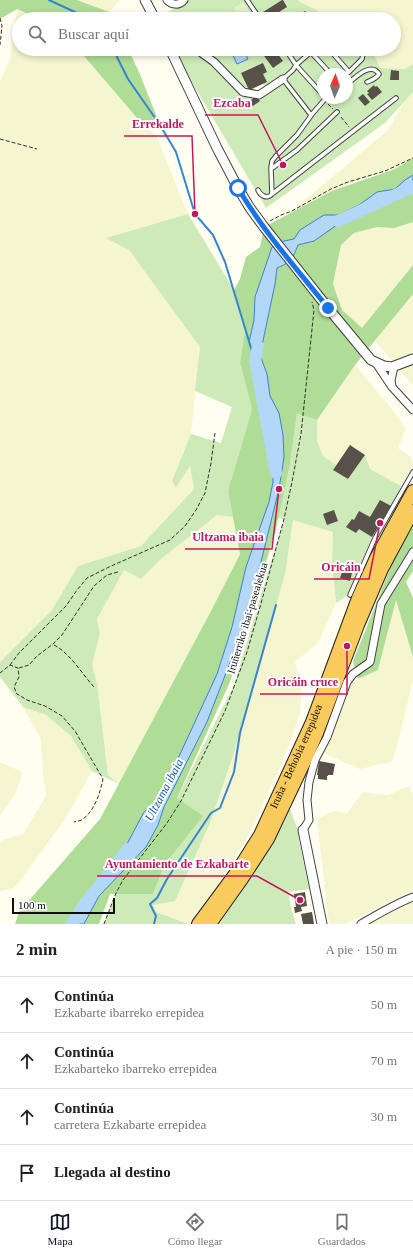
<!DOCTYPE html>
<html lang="es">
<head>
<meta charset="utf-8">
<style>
	:root { --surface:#fff; --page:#f2f2f2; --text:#202124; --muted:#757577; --line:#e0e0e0; --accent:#111827 }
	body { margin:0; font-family:"Times New Roman",serif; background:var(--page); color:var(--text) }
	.compass { position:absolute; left:317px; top:68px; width:36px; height:36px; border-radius:50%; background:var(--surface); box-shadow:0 2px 6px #0003; rotate:2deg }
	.scale { position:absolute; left:12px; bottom:10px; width:103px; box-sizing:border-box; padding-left:4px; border:2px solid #0e0e0e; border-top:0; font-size:11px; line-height:14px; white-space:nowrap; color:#0e0e0e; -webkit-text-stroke:3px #fff; paint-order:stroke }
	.stop { position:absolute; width:12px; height:12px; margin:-9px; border:3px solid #1a73e8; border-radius:50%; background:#fff }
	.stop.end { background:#1a73e8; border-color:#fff; box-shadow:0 1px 4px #0008 }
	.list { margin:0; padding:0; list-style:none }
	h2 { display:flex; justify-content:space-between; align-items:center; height:52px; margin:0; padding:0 16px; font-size:17px }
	h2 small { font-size:13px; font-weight:400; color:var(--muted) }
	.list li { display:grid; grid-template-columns:26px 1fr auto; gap:12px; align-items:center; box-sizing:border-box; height:56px; padding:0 16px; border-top:1px solid var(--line) }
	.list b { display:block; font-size:15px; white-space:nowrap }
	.list p { margin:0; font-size:13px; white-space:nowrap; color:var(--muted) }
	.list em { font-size:13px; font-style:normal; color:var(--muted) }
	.icon { flex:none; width:22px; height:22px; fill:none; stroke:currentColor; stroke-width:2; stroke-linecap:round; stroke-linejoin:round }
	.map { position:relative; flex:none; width:413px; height:924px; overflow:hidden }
	.search { position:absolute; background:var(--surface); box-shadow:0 2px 6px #0003; left:12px; right:12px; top:12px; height:44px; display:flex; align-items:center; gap:10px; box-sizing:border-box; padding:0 14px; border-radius:22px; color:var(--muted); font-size:15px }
	.sheet { height:276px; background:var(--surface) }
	nav { display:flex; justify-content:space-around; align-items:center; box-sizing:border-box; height:56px; border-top:1px solid var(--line); background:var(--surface); font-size:11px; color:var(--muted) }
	nav a { display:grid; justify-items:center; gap:2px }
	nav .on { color:var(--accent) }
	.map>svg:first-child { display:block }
	.farmland { fill:#f5f6cf }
	.green { fill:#cdeab8; fill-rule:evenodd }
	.forest { fill:#afdc97 }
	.pitch { fill:#e0f1ca }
	.water { fill:#b3d7f7; stroke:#3984d0 }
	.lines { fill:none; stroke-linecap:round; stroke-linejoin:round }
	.stream { stroke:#3984d0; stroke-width:2 }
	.river { stroke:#b3d7f7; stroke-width:12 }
	.building { fill:#57514a }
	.service-casing { stroke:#414141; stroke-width:5.5 }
	.minor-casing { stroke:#414141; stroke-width:9 }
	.tertiary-casing { stroke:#414141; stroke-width:11 }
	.trunk-casing { stroke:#1f1f1f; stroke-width:14 }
	.path { stroke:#303030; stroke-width:1; stroke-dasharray:4 2; stroke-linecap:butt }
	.service { stroke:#fff; stroke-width:3.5 }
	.minor { stroke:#fff; stroke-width:7 }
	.tertiary { stroke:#fff; stroke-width:9 }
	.trunk { stroke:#f9cb5d; stroke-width:12 }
	.route { stroke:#1a73e8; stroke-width:5 }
	.labels { text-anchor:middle; stroke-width:4; stroke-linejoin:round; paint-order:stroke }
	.street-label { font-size:11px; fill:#0e0e0e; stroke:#fff }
	.water-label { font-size:12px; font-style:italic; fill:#1456a3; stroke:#fff }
	.leader { fill:none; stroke:#c2185b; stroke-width:1.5 }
	.callout-dot { fill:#c2185b; stroke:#fff; stroke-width:1.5 }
	.callout-label { font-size:12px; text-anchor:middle; font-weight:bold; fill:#c2185b; stroke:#fff; stroke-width:4; stroke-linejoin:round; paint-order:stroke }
</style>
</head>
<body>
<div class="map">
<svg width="413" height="924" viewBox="0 0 413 924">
	<rect width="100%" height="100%" fill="#fffef0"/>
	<path class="farmland" d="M 77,0 L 120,0 L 109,12 Z
		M 298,0 L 413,0 L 413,64 L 405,69 L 380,68 L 372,49 L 394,49 L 394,19 L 334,19 L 300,2 Z
		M 17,9 L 40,19 L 19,19 L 19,49 L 78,49 L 143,125 L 156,135 L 188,214 L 107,238 L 129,250 L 200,347 L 191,434 L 172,481 L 190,466 L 194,489 L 141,546 L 78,566 L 52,610 L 0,662 L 0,81 L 10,60 Z
		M 413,92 L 413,158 L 395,169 L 365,177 L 292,211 L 388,130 L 405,101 Z
		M 413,222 L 413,265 L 362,329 L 342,310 L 333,284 L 341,245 L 354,233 L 377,227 L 394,228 Z
		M 413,294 L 413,386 L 375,341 Z
		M 355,365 L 391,408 L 406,428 L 398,448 L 411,457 L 413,467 L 401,486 L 370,469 L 365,455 L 350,445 L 336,465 L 323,456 L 317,441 L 317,420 Z
		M 217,514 L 233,517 L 240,553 L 211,611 L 119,784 L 108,775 L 97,683 L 92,665 L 100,634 L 97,619 L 124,570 L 141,579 L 162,558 Z
		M 293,520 L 333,532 L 332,560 L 336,603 L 318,643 L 295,662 L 301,687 L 300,715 L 279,769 L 247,838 L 212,893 L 188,924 L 156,912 L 153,904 L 175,901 L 210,823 L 233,756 Z
		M 396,599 L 413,657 L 413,680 L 396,750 L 391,762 L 360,769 L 323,753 L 347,687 L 358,679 L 378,670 Z
		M 23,707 L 46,715 L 71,736 L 92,771 L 67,816 L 21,880 L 13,889 L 0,891 L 0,843 L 3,840 L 23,834 L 46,796 L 43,775 L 41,739 Z
		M 0,762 L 23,772 L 15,795 L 0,815 Z
		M 409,786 L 413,796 L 413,891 L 401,896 L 345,924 L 329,924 L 317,819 L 334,811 L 347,813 L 363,792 L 388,795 Z
		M 413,900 L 413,924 L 362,924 Z"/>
	<path class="green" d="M 186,0 L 298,0 L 300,2 L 334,19 L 161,19 L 159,16 L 184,4 Z
		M 203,49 L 372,49 L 380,68 L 405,69 L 413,64 L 413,92 L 385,123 L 266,208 L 180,62 L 180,55 L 187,50 C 204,52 231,82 245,95 L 268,90 L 263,84 L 254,89 L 245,89 L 217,59 ZM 323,74 L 347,74 L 347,98 L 323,98 Z
		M 188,214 L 234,290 L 245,330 L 240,363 L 252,409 L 228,491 L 233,517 L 217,515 L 162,558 L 141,579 L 124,570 L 97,619 L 100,634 L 92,665 L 97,683 L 108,775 L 119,784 L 92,771 L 71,736 L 46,715 L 23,707 L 0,677 L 0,662 L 52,610 L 78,566 L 141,546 L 194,489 L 190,466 L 176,487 L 172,481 L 191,434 L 221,443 L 232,407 L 195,391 L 200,347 L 129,250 L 106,238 Z
		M 297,412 L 317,420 L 317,441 L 323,456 L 336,465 L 333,470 L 348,479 L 365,455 L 370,469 L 401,486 L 391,506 L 372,537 L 347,596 L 336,603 L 332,560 L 333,532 L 293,520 L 285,574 L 233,756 L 210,823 L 175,901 L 153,905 L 156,912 L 188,924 L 104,924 L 116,893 L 153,894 L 165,864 L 202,816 L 177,798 L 234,685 L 284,519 L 278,518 L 290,464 Z
		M 290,809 L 300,835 L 299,840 L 309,889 L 288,892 L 291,908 L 296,924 L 219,924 C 244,887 272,850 290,809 Z"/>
	<path class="forest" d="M 0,0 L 77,0 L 109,12 L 113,19 L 40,19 L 17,9 L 0,19 Z
		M 78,49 L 128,49 L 139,72 L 160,125 L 143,125 Z
		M 413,158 L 413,222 L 394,228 L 377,227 L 354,233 L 341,245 L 333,284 L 342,310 L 362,328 L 413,265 L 413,294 L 355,365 L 317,420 L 297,413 L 290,464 L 276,529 L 230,682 L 177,798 L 203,816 L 165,864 L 153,894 L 110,894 L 99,924 L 15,924 L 19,912 L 100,819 L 211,611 L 240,554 L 228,491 L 252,409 L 240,363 L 245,330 L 234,290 L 240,279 L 246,257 L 260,247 L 264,227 L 332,191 L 395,169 Z
		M 413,524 L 413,571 L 406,582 L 413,598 L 413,657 L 396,600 L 378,670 L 358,679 L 353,661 L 392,564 Z"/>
	<path class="pitch" d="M 243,2 L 253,18 L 251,19 L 241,19 L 234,8 Z"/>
	<path class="water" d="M 230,49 L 243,49 L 248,59 L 237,64 Z
		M 413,175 L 413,187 L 351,215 L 314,241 L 298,245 C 293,258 290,263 277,268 L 275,284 L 260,355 L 267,374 L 270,396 L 279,413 L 283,435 L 284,457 L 279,489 L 261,562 L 240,637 L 207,722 L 164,807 L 158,825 L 146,847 L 99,896 L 84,924 L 77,924 L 118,861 L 144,812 L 158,802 L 217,674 L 232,627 L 246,567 L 269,502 L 273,482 L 273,457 L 255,361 L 249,342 L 254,320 L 255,297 L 272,247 L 284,241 L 294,239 L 300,230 L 324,215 L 338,215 L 359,205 L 377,192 L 395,189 L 405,180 Z"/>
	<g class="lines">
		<path class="stream" d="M 49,0 L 90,19
			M 113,49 L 128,79 L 160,125 L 176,152 L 195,214 L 213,235 L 225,262 L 255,361
			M 154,924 L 156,916 L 150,904 L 157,898 L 167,879 L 211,813 L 220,808 L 234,772 L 240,733 L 276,605"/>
		<path class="river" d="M 338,221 L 413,187
			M 258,346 L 255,361 L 276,473
			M 72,924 L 84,905 L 128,849"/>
	</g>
	<path class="building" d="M 282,0 L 283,0 L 287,7 L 268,19 L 263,19 L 260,14 Z
		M 304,11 L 325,19 L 305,19 L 302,18 Z
		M 259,49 L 274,49 L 283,61 L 273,68 Z
		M 263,63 L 267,72 L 263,74 L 267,82 L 249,90 L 241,73 Z
		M 391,70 L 399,71 L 399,80 L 390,80 Z
		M 374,85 L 375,87 L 377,86 L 382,92 L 372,100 L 367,94 L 369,93 L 367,91 Z
		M 363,94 L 370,102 L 365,106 L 358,98 Z
		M 255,97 L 258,98 L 260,101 L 250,108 L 247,103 Z
		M 350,445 L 365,455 L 348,479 L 333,470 Z
		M 380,500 L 391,506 L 372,537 L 359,529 L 356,533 L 346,527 L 352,519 L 354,520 L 359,511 L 370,517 Z
		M 334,510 L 338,521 L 327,525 L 323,514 Z
		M 345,563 L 347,564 L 348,563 L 354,565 L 350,581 L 340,578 Z
		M 319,761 L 335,764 L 333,775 L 328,775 L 328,776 L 327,776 L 327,780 L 318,779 L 318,775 L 317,775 Z
		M 305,892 L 307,906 L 301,907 L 302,911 L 295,913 L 294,907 L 296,907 L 294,894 Z
		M 312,912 L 314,924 L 303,924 L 301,914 Z"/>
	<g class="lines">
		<g class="service-casing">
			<path id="service" d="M 247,0 L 260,19
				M 282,17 L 283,19
				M 284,49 L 288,53 L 296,65 L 293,70 L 283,79 L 311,115
				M 308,49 L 331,74
				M 329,49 L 349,72 L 346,74
				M 311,52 L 296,65 L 323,95
				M 349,72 L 362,59 L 364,49
				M 347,84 C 355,78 371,61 379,74 C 376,79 372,80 367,82
				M 271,168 L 272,161 L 276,156 L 297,135 L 313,113 L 326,98
				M 258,190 C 260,195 267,200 272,194 L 271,169 L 297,150 L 337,112
				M 272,194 L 396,98
				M 350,595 L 375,538 L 413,472"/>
		</g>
		<g class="minor-casing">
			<path id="minor" d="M 167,0 C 172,5 179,6 184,0
				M 196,49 L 214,62 L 243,92 L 259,95 L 283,79
				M 376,363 L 392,387 L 413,410
				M 392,386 L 391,380 L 394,367
				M 303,830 L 309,820 L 307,800 L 309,782 L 315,760 L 327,737 L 347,682 L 353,674 L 370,662 L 381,604 L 413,552
				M 361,924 C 378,914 395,904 413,897"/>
		</g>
		<g class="tertiary-casing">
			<path id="tertiary" d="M 145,0 L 155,19
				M 170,49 L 217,148 L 238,188 L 250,208 L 264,227 L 328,308 L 371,360 L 384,366 L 392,367 L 413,359
				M 303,830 L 322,924"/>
		</g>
		<g class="trunk-casing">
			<g id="trunk">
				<path id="s1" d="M 198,924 L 238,870 L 260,835 L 312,722 L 358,598 L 376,558 L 413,491"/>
				<path d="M 210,924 L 242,879 L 268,839 L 304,763 L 317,733 L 358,625 L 382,569 L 413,511"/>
			</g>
		</g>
		<path class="path" d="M 0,18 L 2,26 L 0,45
			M 328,104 L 333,109
			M 341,117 L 349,127
			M 0,139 L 37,149
			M 270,221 L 281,215 L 292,211 L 331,189 L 348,182 L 385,171 L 413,158
			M 54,645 C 70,653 82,674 94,687
			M 10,665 L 19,653 L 66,606 L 77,590 L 87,578 L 109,567 L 170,540 L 185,526 L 196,510 L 205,493 L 211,463 L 215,433
			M 19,668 L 29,665 L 37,656 L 53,644 L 62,635 L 94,586 L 107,575 L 118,572
			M 0,673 L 10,665 L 18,668 L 19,677 L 14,687 L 17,694 L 27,700 L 45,706 L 62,716 L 75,731 L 103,779 C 100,793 95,810 83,819 C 81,821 77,821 74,822
			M 104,924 L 116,893 L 123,880 L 167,823 L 181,801 L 225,711 L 247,652 L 260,607 L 284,519 L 292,482 L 301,434 L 314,310 L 312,302"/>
		<use href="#service" class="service"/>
		<use href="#minor" class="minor"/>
		<use href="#tertiary" class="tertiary"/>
		<use href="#trunk" class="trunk"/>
	</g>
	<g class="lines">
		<path class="route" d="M 238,188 C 263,231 297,269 328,308"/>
	</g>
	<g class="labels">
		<g class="street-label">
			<text transform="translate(247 618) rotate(-73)" y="4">Iruñerriko ibai-pasealekua</text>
			<text dy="4" stroke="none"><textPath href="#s1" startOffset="195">Iruña - Behobia errepidea</textPath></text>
		</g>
		<g class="water-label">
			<text transform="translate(164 790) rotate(-62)" y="4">Ultzama ibaia</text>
		</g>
	</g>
	<path class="leader" d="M283 165L258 115H205M195 214L192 136H124M279 489L272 549H185M380 523L369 579H314M347 646L347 694H260M300 900L257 876H97"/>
	<g class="callout-dot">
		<circle cx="283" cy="165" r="4"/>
		<circle cx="195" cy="214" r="4"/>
		<circle cx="279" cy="489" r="4"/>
		<circle cx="380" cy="523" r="4"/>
		<circle cx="347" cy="646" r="4"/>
		<circle cx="300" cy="900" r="4"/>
	</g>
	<g class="callout-label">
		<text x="232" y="107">Ezcaba</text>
		<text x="158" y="128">Errekalde</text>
		<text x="228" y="541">Ultzama ibaia</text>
		<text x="341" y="571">Oricáin</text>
		<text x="303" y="686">Oricáin cruce</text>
		<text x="177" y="868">Ayuntamiento de Ezkabarte</text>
	</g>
</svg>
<svg class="compass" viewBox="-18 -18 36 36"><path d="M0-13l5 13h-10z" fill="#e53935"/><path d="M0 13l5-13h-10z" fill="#757577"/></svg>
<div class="scale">100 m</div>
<div class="stop" style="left:238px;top:188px"></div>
<div class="stop end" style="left:328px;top:308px"></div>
<div class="search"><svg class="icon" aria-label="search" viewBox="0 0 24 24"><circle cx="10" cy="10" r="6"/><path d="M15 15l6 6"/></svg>Buscar aquí</div>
</div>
<section class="sheet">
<h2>2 min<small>A pie · 150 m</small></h2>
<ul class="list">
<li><svg class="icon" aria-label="ahead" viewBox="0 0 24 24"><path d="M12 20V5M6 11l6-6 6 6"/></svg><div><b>Continúa</b><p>Ezkabarte ibarreko errepidea</p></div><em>50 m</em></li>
<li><svg class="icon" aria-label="ahead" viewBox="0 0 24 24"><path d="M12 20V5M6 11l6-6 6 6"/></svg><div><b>Continúa</b><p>Ezkabarteko ibarreko errepidea</p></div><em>70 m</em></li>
<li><svg class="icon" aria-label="ahead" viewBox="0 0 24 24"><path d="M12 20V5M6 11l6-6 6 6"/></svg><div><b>Continúa</b><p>carretera Ezkabarte errepidea</p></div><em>30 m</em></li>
<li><svg class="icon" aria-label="arrive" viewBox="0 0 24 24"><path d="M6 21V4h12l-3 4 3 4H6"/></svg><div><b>Llegada al destino</b></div></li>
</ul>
</section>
<nav>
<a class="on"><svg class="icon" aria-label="map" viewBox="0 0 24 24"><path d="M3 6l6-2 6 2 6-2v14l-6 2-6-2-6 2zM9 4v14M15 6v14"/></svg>Mapa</a>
<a><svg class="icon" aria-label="directions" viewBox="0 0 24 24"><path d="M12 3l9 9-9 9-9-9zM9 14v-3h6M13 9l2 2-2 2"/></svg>Cómo llegar</a>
<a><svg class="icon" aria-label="saved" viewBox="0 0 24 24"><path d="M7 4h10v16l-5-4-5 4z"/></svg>Guardados</a>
</nav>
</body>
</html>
